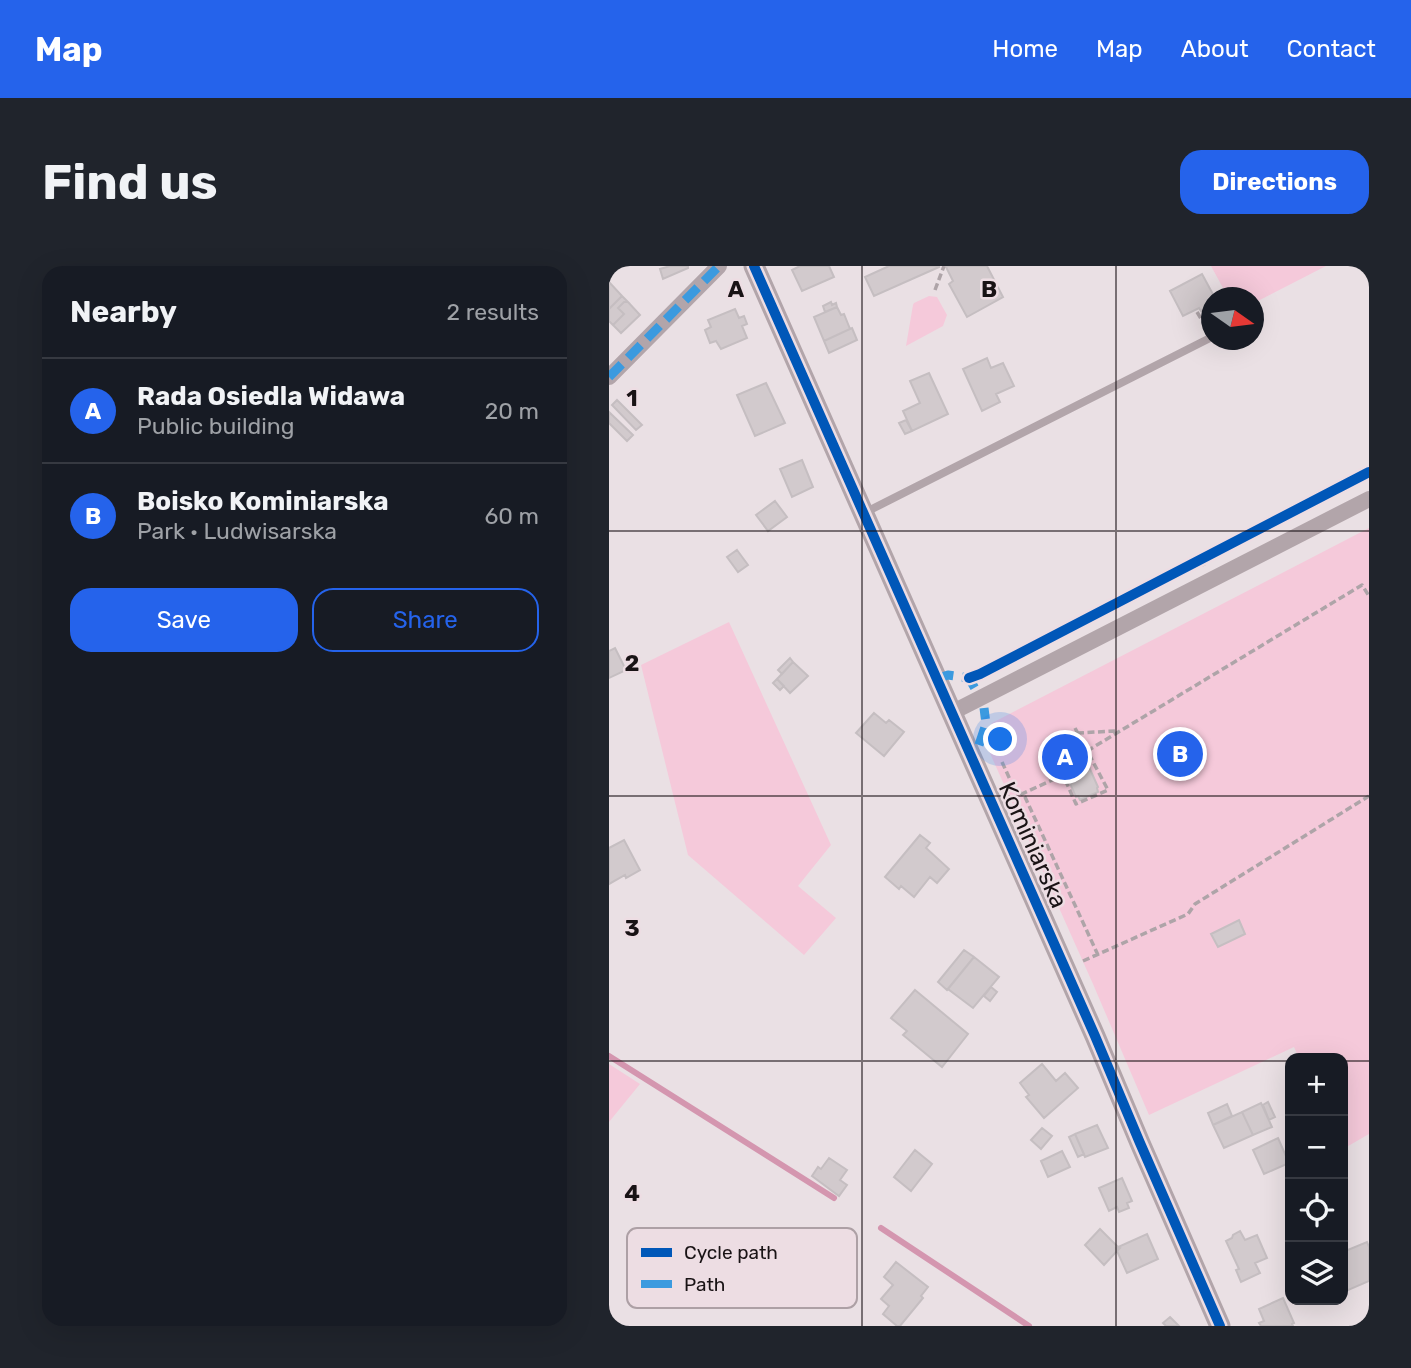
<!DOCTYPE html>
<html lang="en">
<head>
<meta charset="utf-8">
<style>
	:root { --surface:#171b24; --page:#20242c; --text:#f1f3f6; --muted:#9ea1a6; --line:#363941; --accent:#2563eb }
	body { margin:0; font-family:Rubik,sans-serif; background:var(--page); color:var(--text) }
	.controls { position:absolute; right:21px; bottom:21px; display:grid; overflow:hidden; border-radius:14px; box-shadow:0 7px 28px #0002 }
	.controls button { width:63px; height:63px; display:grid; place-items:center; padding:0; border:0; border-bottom:2px solid var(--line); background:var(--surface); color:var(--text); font:35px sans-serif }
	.compass { position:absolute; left:592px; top:21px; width:63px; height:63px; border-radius:50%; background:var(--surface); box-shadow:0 7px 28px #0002; rotate:104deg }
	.you { position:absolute; left:392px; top:474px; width:24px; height:24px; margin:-18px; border:5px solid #fff; border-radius:50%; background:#1a73e8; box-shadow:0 0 0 10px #1a73e833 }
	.badge { display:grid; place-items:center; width:46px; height:46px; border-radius:50%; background:var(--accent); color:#fff; font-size:23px; font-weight:700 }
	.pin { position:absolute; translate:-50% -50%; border:4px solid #fff; box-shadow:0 2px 7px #0006 }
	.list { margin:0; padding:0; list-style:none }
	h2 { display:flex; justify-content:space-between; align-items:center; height:91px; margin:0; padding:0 28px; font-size:30px }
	h2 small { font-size:23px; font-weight:400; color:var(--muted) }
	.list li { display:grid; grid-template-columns:46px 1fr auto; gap:21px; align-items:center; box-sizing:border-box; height:105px; padding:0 28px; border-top:2px solid var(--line) }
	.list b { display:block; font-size:26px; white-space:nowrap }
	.list p { margin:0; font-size:23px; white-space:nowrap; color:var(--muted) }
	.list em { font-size:23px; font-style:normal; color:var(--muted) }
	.actions { display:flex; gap:14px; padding:21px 28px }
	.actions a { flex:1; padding:16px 0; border:2px solid var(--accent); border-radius:21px; text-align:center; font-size:24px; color:var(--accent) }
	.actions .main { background:var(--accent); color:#fff }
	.icon { flex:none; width:38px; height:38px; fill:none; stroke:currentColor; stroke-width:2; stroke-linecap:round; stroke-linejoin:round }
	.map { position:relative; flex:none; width:760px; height:1060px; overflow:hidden; border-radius:21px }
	header { display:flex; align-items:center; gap:42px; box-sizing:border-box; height:98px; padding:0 35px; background:var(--accent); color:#fff }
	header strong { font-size:33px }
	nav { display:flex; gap:38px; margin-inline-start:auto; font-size:24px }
	.intro { display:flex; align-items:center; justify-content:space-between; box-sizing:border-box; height:168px; padding:0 42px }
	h1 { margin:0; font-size:49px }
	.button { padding:18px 32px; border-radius:21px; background:var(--accent); color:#fff; font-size:24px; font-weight:700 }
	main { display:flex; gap:42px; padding:0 42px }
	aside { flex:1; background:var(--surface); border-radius:21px; box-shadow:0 7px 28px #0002 }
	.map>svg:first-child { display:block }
	.green { fill:#f5c9da }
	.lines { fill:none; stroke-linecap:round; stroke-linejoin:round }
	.stream { stroke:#d496af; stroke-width:6 }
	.building { fill:#d2cacd; stroke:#c5bec1; stroke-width:2 }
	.path { stroke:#aea4a8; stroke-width:3.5; stroke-dasharray:7 3.5; stroke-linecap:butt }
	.service { stroke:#b2a5aa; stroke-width:8 }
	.minor { stroke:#b2a5aa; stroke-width:16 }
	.tertiary { stroke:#b2a5aa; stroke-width:21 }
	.quiet { stroke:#3b9adf; stroke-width:9; stroke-dasharray:18 9; stroke-linecap:butt }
	.cycleway-casing { stroke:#eddde3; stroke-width:15 }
	.cycleway { stroke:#0057b8; stroke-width:10 }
	.grid { fill:none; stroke:#191315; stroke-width:2; stroke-opacity:0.55 }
	.labels { text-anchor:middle; stroke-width:5; stroke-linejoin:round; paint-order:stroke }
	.street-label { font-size:24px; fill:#191315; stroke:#eddde3 }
	.key { fill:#eddde3; stroke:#ada0a5; stroke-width:2 }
	.key-label { font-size:19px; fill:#191315 }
	.grid-label { font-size:23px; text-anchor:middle; font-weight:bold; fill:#191315; stroke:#eddde3; stroke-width:5; stroke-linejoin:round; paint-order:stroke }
</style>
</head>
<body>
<header>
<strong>Map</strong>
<nav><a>Home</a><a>Map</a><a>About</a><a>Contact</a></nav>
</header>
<div class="intro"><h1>Find us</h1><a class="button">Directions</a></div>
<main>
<aside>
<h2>Nearby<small>2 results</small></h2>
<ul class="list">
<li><span class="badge">A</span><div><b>Rada Osiedla Widawa</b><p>Public building</p></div><em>20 m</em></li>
<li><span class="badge">B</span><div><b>Boisko Kominiarska</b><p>Park · Ludwisarska</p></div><em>60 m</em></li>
</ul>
<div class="actions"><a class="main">Save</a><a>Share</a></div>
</aside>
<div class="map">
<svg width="760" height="1060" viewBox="0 0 760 1060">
	<rect width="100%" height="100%" fill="#eae0e4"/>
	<path class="green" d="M 602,0 L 717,0 L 645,37 L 645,32 L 619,31 Z
		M 320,30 L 328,31 L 338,49 L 334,60 L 297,80 L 304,39 L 305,37 Z
		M 760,262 L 760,868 L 734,883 L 734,792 L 690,792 L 685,781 L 540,849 L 484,718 L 376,476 L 383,457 Z
		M 120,356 L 222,579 L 189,620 L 227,652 L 195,689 L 79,589 L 32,399 Z
		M 0,798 L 31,818 L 0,856 Z"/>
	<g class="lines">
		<path class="stream" d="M 0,790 L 225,932
			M 272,962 L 420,1060"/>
	</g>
	<path class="building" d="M 61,0 L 79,0 L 79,2 L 54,13 L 51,3 Z
		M 191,0 L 220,0 L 225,11 L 193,25 L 183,4 Z
		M 280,0 L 330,0 L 330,1 L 265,30 L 256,11 Z
		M 339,0 L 378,0 L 394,31 L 358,51 L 340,18 L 344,15 L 337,1 Z
		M 593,8 L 606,32 L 603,32 L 603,39 L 592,45 L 590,42 L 574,50 L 561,25 Z
		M 0,16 L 13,30 L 0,43 Z
		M 13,30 L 19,36 L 15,36 L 9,42 L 15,48 L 4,59 L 0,55 L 0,43 Z
		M 15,36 L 19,36 L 31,49 L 12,67 L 4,59 L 15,48 L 9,42 Z
		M 222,36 L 223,39 L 227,37 L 228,41 L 216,46 L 214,40 Z
		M 228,41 L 232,49 L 235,48 L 241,63 L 215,75 L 205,51 Z
		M 126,43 L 130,52 L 135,50 L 138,58 L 133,60 L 138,72 L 112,83 L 107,75 L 101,77 L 96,64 L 102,61 L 99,54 Z
		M 243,62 L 248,74 L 220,87 L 215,75 Z
		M 378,92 L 382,102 L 394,97 L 405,120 L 387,128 L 391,136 L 373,145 L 354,103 Z
		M 320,107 L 339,148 L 303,165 L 294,145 L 311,137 L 301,115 Z
		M 157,117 L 176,157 L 146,170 L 128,129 Z
		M 8,134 L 33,159 L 27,164 L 3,139 Z
		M 0,146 L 24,169 L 18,175 L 0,157 Z
		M 297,154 L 303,165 L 296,168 L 290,157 Z
		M 193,194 L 204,221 L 183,231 L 171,203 Z
		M 166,235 L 178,251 L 159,265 L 147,249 Z
		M 128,284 L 139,299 L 129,306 L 118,291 Z
		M 6,382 L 17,404 L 0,412 L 0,385 Z
		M 181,392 L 184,396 L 173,408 L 169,404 Z
		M 184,396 L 199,410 L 181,427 L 168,413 Z
		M 168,413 L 175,420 L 171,424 L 164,417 Z
		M 265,447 L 277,457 L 280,454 L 295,466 L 275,490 L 247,467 Z
		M 396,469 L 400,478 L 392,482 L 388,473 Z
		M 468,474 L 489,521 L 488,522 L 489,526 L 471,534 L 469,530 L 467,531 L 446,484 Z
		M 311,569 L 321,577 L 317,582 L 340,603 L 328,617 L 321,611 L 305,631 L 292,620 L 290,623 L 276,611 Z
		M 15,574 L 31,604 L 17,612 L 16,609 L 0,618 L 0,582 Z
		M 630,654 L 636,668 L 609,681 L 602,668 Z
		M 355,684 L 365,691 L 338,724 L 329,716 Z
		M 365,691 L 390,711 L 364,742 L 339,723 Z
		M 382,721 L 388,726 L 381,735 L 375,730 Z
		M 306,724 L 359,768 L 333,801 L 294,769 L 298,765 L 282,752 Z
		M 433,798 L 447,815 L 456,807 L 469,822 L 435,852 L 417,831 L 420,829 L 411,817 Z
		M 659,836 L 666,851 L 660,854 L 654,839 Z
		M 652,837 L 663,861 L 644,869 L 633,846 Z
		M 618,838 L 623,850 L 604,859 L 599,847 Z
		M 633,846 L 644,869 L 615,882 L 604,859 Z
		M 488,859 L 499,882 L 476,891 L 466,868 Z
		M 433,862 L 443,870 L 432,883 L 422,874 Z
		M 466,868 L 475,888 L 469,891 L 460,871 Z
		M 669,872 L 680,897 L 655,908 L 644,884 Z
		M 306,884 L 323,898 L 302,925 L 285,911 Z
		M 453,885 L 461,901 L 439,911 L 432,895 Z
		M 220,892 L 238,904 L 231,914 L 238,919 L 230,930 L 203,910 L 209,901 L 212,903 Z
		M 513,912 L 523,935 L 518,937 L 520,942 L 510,946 L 508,941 L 500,945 L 490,922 Z
		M 491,963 L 509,981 L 507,982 L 508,985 L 495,999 L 476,979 Z
		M 631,965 L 636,974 L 648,969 L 658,992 L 646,997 L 651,1007 L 632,1016 L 627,1004 L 630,1003 L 617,975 L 623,972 L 624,969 Z
		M 538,968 L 549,993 L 518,1007 L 508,985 L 511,982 L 509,981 Z
		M 758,976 L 760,981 L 760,1015 L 737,1025 L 734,1017 L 734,986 Z
		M 287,996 L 319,1021 L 312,1030 L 314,1032 L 291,1060 L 288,1060 L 274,1048 L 280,1040 L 272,1033 L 284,1019 L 275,1011 Z
		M 674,1032 L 685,1057 L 683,1058 L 684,1060 L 652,1060 L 650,1057 L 655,1055 L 650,1043 Z
		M 561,1051 L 570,1060 L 557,1060 L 554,1057 Z"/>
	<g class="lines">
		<path class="path" d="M 326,24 L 335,0
			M 588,46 L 596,59
			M 589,289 L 595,300
			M 468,467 L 506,465
			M 478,485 L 753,319 L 760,330
			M 393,496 L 404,520 L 416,531 L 489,689
			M 402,533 L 454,509 L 467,538 L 499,524 L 466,462
			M 474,695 L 579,648 L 586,638 L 760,530"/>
		<path class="service" d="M 257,246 L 603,71"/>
		<path class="minor" d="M 0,111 L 110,0
			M 342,447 L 760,233"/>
		<path class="tertiary" d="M 145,0 L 486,770 L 531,877 L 611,1060"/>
		<path class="quiet" d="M 0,111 L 110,0
			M 327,413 L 339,409 L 360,412 L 368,426
			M 370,479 L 377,458 L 375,442"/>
		<g class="cycleway-casing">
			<path id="cycleway" d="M 145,0 L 486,770 L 531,877 L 611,1060
				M 360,412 L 371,408 L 760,206"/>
		</g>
		<use href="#cycleway" class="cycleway"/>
	</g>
	<path class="grid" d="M 253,0 L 253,1060M 507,0 L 507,1060M 0,265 L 760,265M 0,530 L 760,530M 0,795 L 681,795M 734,795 L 760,795"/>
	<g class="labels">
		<g class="street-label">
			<text transform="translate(424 579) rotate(66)" y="8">Kominiarska</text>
		</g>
	</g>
	<rect x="18" y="962" width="230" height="80" rx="10" class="key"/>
	<rect x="32" y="982" width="31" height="9" fill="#0057b8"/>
	<rect x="32" y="1014" width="31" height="8" fill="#3b9adf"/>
	<g class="key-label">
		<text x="75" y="993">Cycle path</text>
		<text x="75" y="1025">Path</text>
	</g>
	<g class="grid-label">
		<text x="127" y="31">A</text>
		<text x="380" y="31">B</text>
		<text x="23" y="140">1</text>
		<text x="23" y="405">2</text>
		<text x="23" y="670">3</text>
		<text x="23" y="935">4</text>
	</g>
</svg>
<div class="controls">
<button>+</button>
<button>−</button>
<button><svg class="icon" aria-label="locate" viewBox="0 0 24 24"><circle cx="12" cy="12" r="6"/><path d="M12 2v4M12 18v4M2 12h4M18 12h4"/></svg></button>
<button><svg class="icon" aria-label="layers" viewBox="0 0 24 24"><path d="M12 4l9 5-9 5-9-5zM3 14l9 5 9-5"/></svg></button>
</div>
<svg class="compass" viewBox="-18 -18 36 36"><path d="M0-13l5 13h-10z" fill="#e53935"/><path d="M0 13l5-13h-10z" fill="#9ea1a6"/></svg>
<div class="you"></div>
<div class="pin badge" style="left:456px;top:491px">A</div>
<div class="pin badge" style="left:571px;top:488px">B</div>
</div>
</main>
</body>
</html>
